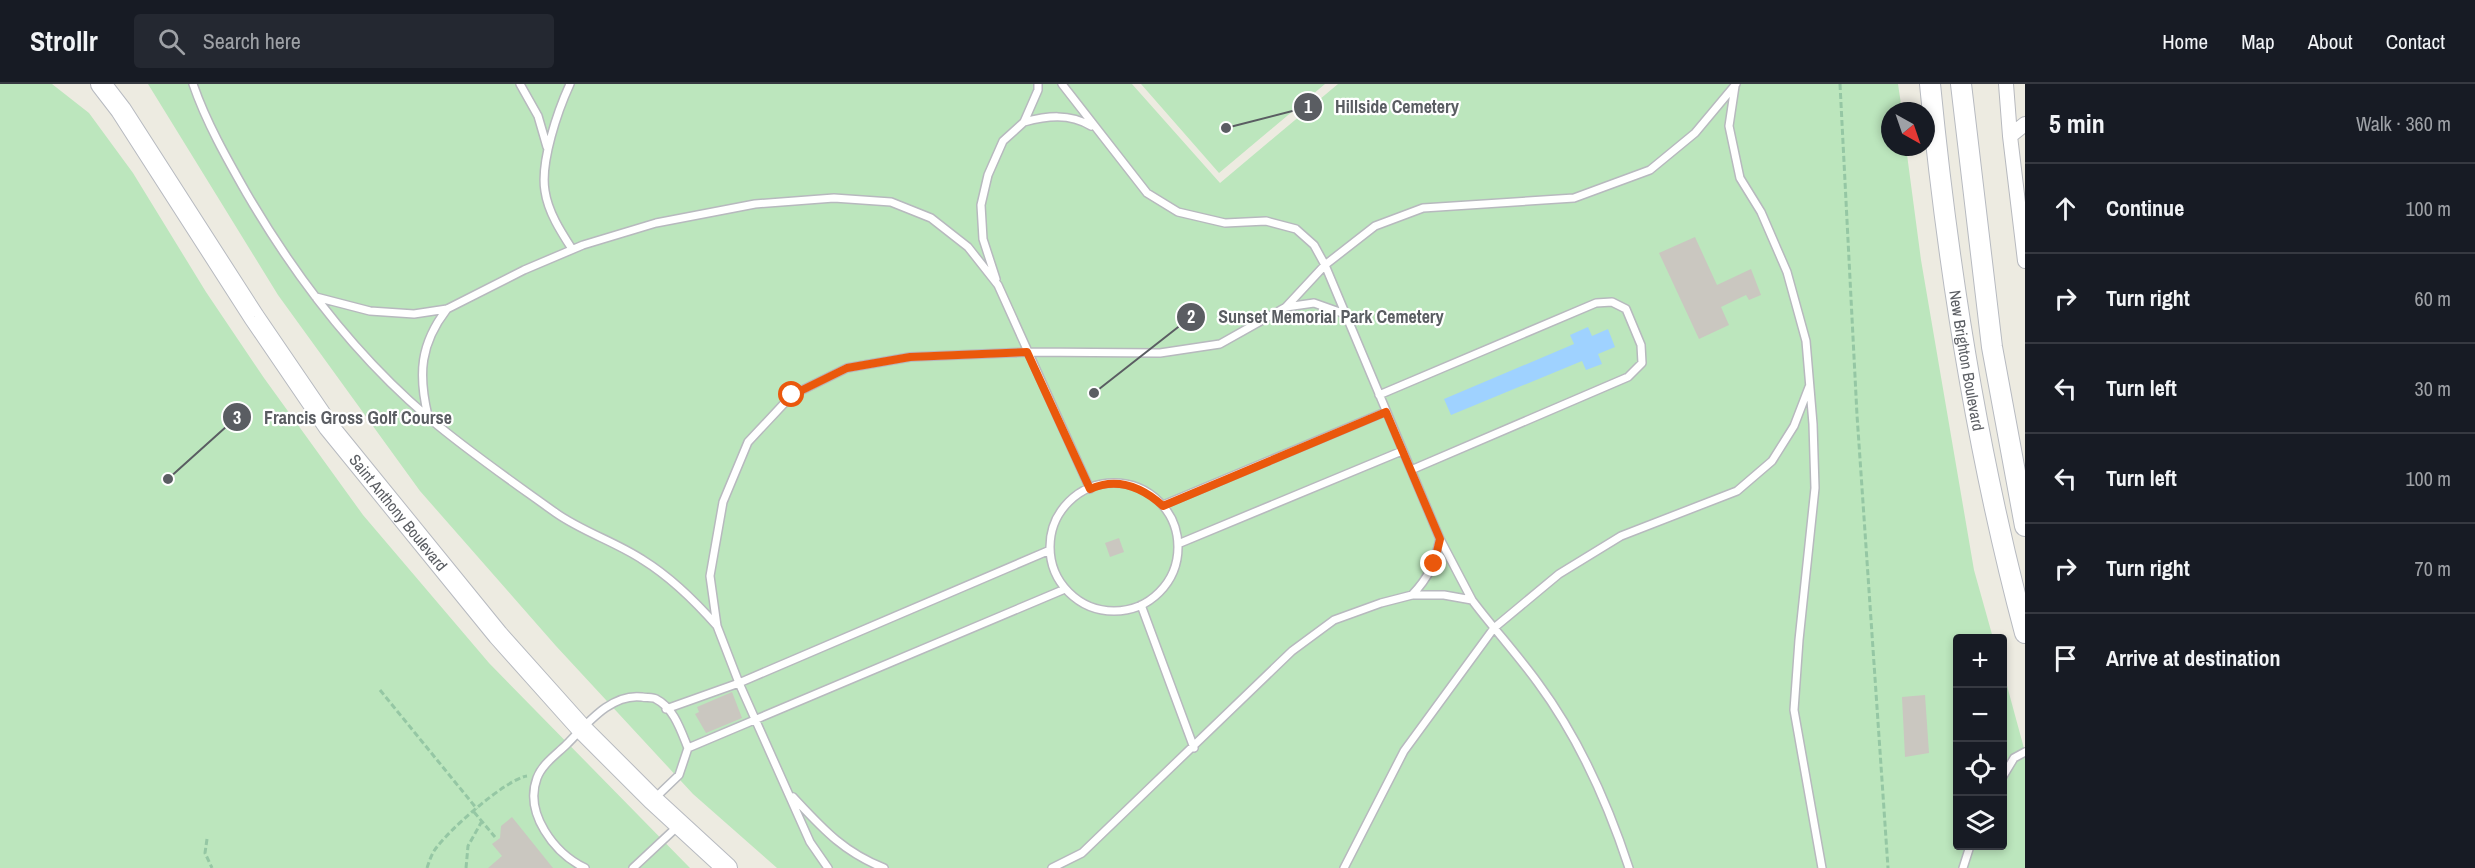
<!DOCTYPE html>
<html lang="en">
<head>
<meta charset="utf-8">
<style>
	:root { --surface:#171b24; --page:#242831; --text:#f1f3f6; --muted:#9ea1a6; --line:#363941 }
	body { margin:0; font-family:"Archivo Narrow",sans-serif; background:var(--page); color:var(--text) }
	.controls { position:absolute; right:18px; bottom:18px; display:grid; overflow:hidden; border-radius:6px; box-shadow:0 3px 9px #0003 }
	.controls button { width:54px; height:54px; display:grid; place-items:center; padding:0; border:0; border-bottom:2px solid var(--line); background:var(--surface); color:var(--text); font:30px sans-serif }
	.compass { position:absolute; left:1881px; top:18px; width:54px; height:54px; border-radius:50%; background:var(--surface); box-shadow:0 3px 9px #0003; rotate:140deg }
	.stop { position:absolute; width:18px; height:18px; margin:-14px; border:4px solid #ea580c; border-radius:50%; background:#fff }
	.stop.end { background:#ea580c; border-color:#fff; box-shadow:0 2px 6px #0008 }
	.list { margin:0; padding:0; list-style:none }
	h2 { display:flex; justify-content:space-between; align-items:center; height:78px; margin:0; padding:0 24px; font-size:26px }
	h2 small { font-size:20px; font-weight:400; color:var(--muted) }
	.list li { display:grid; grid-template-columns:39px 1fr auto; gap:18px; align-items:center; box-sizing:border-box; height:90px; padding:0 24px; border-top:2px solid var(--line) }
	.list b { display:block; font-size:22px; white-space:nowrap }
	.list em { font-size:20px; font-style:normal; color:var(--muted) }
	.icon { flex:none; width:33px; height:33px; fill:none; stroke:currentColor; stroke-width:2; stroke-linecap:round; stroke-linejoin:round }
	.map { position:relative; flex:none; width:2025px; height:784px; overflow:hidden }
	header { display:flex; align-items:center; gap:36px; box-sizing:border-box; height:84px; padding:0 30px; background:var(--surface); border-bottom:2px solid var(--line) }
	header strong { font-size:28px }
	nav { display:flex; gap:33px; margin-inline-start:auto; font-size:21px }
	.search { width:420px; height:54px; background:var(--page); display:flex; align-items:center; gap:15px; box-sizing:border-box; padding:0 21px; border-radius:6px; color:var(--muted); font-size:22px }
	main { display:flex }
	aside { flex:1; background:var(--surface) }
	.map>svg:first-child { display:block }
	.green { fill:#bce6bd }
	.water { fill:#9fd2ff }
	.building { fill:#cac7c0 }
	.lines { fill:none; stroke-linecap:round; stroke-linejoin:round }
	.lane-casing { stroke:#b7b9be; stroke-width:10 }
	.street-casing { stroke:#b7b9be; stroke-width:16 }
	.secondary-casing { stroke:#b7bac0; stroke-width:22 }
	.path { stroke:#95c7a4; stroke-width:3; stroke-dasharray:6 3; stroke-linecap:butt }
	.lane { stroke:#fff; stroke-width:7 }
	.street { stroke:#fff; stroke-width:14 }
	.secondary { stroke:#fff; stroke-width:20 }
	.route { stroke:#ea580c; stroke-width:8 }
	.labels { text-anchor:middle; stroke-width:4.5; stroke-linejoin:round; paint-order:stroke }
	.street-label { font-size:16px; fill:#5a5d62; stroke:#fff }
	.leader { fill:none; stroke:#5a5d62; stroke-width:2 }
	.callout-dot { fill:#5a5d62; stroke:#fff; stroke-width:2 }
	.mark-label { font-size:18px; text-anchor:middle; font-weight:bold; fill:#fff }
	.callout-label { font-size:18px; text-anchor:middle; font-weight:bold; fill:#5a5d62; stroke:#fff; stroke-width:4.5; stroke-linejoin:round; paint-order:stroke }
</style>
</head>
<body>
<header>
<strong>Strollr</strong>
<div class="search"><svg class="icon" aria-label="search" viewBox="0 0 24 24"><circle cx="10" cy="10" r="6"/><path d="M15 15l6 6"/></svg>Search here</div>
<nav><a>Home</a><a>Map</a><a>About</a><a>Contact</a></nav>
</header>
<main>
<div class="map">
<svg width="2025" height="784" viewBox="0 0 2025 784">
	<rect width="100%" height="100%" fill="#edebe1"/>
	<path class="green" d="M 0,0 L 52,0 L 89,29 L 133,89 L 206,208 L 264,294 L 363,431 L 489,579 L 690,784 L 0,784 Z
		M 148,0 L 1132,0 L 1220,99 L 1338,0 L 1898,0 L 1902,27 L 1890,27 L 1890,63 L 1906,63 L 1921,176 L 1974,486 L 1993,554 L 1958,554 L 1958,762 L 2002,762 L 2003,587 L 2025,668 L 2025,784 L 777,784 L 693,710 L 556,562 L 420,407 L 278,211 Z
		M 1141,0 L 1325,0 L 1219,89 Z"/>
	<path class="water" d="M 1588,243 L 1592,252 L 1608,245 L 1615,263 L 1598,270 L 1602,280 L 1586,286 L 1582,277 L 1451,331 L 1444,315 L 1574,260 L 1570,251 Z"/>
	<path class="building" d="M 1695,153 L 1717,201 L 1751,185 L 1761,211 L 1749,216 L 1746,211 L 1721,223 L 1729,241 L 1699,255 L 1659,169 Z
		M 1119,454 L 1124,468 L 1110,473 L 1105,459 Z
		M 732,608 L 742,634 L 706,649 L 695,630 L 699,628 L 697,623 Z
		M 1925,611 L 1929,669 L 1905,673 L 1902,613 Z
		M 512,733 L 553,784 L 488,784 L 502,772 L 492,760 L 500,754 L 501,742 Z"/>
	<g class="lines">
		<g class="lane-casing">
			<path id="lane" d="M 193,0 C 206,38 227,75 247,110 C 295,192 356,272 429,334 C 469,368 513,398 556,429 C 583,448 616,458 643,476 C 672,494 695,517 717,542
				M 520,0 L 538,32 L 547,63
				M 570,0 C 558,26 540,78 545,107 C 548,128 561,148 572,165
				M 1062,0 L 1147,109 L 1178,128 L 1225,139 L 1266,137 L 1296,145 L 1314,161 L 1325,181 L 1440,455 L 1472,516
				M 1735,2 L 1729,42 L 1740,94 L 1761,128 L 1787,188 L 1806,257 L 1813,340 L 1815,404 L 1799,556 L 1794,626 L 1822,784
				M 1024,38 C 1047,32 1069,29 1091,42
				M 996,195 L 983,155 L 981,121 L 988,91 L 1003,57 L 1024,38 L 1038,6 L 1038,0
				M 316,213 L 370,227 L 414,230 L 447,225 L 524,186 L 583,161 L 656,139 L 755,120 L 834,114 L 891,118 L 931,134 L 968,163 L 998,201 L 1090,405
				M 1286,223 L 1314,219 L 1345,230
				M 1379,311 L 1596,219 L 1612,218 L 1626,225 L 1641,261 L 1642,279 L 1628,293 L 1411,386
				M 428,332 C 418,290 420,260 447,225
				M1050 463a64 64 0 1 1 128 0a64 64 0 1 1-128 0Z
				M 1163,421 L 1385,328
				M 1178,460 L 1402,367
				M 1412,511 C 1430,492 1434,480 1440,455
				M 1141,521 L 1194,664
				M 666,625 L 739,599 L 1050,466
				M 688,664 L 1065,505
				M 2002,694 L 2014,674 L 2025,668
				M 793,713 C 822,744 843,768 884,784
				M 585,784 C 554,769 524,729 537,694 C 542,680 557,670 567,660 C 587,640 611,609 642,613 C 646,614 653,613 656,615 C 674,624 681,647 688,664 L 679,691 L 655,714
				M 633,784 L 678,742
				M 828,784 L 810,758 L 739,599 L 717,542 L 710,492 L 723,418 L 748,358 L 792,311 L 847,284 L 910,273 L 1027,268 L 1160,269 L 1220,260 L 1286,223 L 1325,181 L 1375,142 L 1423,124 L 1574,114 L 1650,86 L 1695,49 L 1736,0
				M 1052,784 L 1082,769 L 1292,567 L 1334,536 L 1381,519 L 1412,511 L 1444,511 L 1472,516 C 1493,544 1517,570 1538,599 C 1578,653 1608,720 1629,784
				M 1344,784 L 1404,667 L 1494,544 L 1559,490 L 1621,452 L 1737,407 L 1772,377 L 1794,342 L 1809,303
				M 1963,784 L 1970,762"/>
		</g>
		<g class="street-casing">
			<path id="street" d="M 2006,0 L 2010,52 L 2025,177
				M 2010,52 L 2025,40"/>
		</g>
		<g class="secondary-casing">
			<g id="secondary">
				<path id="s1" d="M 101,0 L 121,26 L 254,233 L 329,343 L 498,551 L 582,645 L 653,716 L 727,784"/>
				<path id="s2" d="M 1930,0 C 1948,185 1977,369 2025,549"/>
				<path d="M 1961,0 L 1992,263 L 2025,442"/>
			</g>
		</g>
		<path class="path" d="M 1840,0 L 1857,331 L 1888,784
			M 380,606 L 477,725
			M 474,728 L 495,753
			M 207,755 L 205,769 L 212,784
			M 427,784 C 429,778 431,772 434,767 C 446,748 506,695 527,692
			M 466,784 L 468,762 L 482,737"/>
		<use href="#lane" class="lane"/>
		<use href="#street" class="street"/>
		<use href="#secondary" class="secondary"/>
	</g>
	<g class="lines">
		<path class="route" d="M 792,311 L 847,284 L 910,273 L 1027,268 L 1090,405 C 1117,393 1142,403 1163,422 L 1386,328 L 1440,455 L 1434,480"/>
	</g>
	<g class="labels">
		<g class="street-label">
			<text dy="6" stroke="none"><textPath href="#s2" startOffset="279">New Brighton Boulevard</textPath></text>
			<text dy="6" stroke="none"><textPath href="#s1" startOffset="522">Saint Anthony Boulevard</textPath></text>
		</g>
	</g>
	<path class="leader" d="M1226 44L1308 23M1094 309L1191 233M168 395L237 333"/>
	<g class="callout-dot">
		<circle cx="1226" cy="44" r="6"/>
		<circle cx="1094" cy="309" r="6"/>
		<circle cx="168" cy="395" r="6"/>
		<circle cx="1308" cy="23" r="15"/>
		<circle cx="1191" cy="233" r="15"/>
		<circle cx="237" cy="333" r="15"/>
	</g>
	<g class="mark-label">
		<text x="1308" y="29">1</text>
		<text x="1191" y="239">2</text>
		<text x="237" y="340">3</text>
	</g>
	<g class="callout-label">
		<text x="1397" y="29">Hillside Cemetery</text>
		<text x="1331" y="239">Sunset Memorial Park Cemetery</text>
		<text x="358" y="340">Francis Gross Golf Course</text>
	</g>
</svg>
<div class="controls">
<button>+</button>
<button>−</button>
<button><svg class="icon" aria-label="locate" viewBox="0 0 24 24"><circle cx="12" cy="12" r="6"/><path d="M12 2v4M12 18v4M2 12h4M18 12h4"/></svg></button>
<button><svg class="icon" aria-label="layers" viewBox="0 0 24 24"><path d="M12 4l9 5-9 5-9-5zM3 14l9 5 9-5"/></svg></button>
</div>
<svg class="compass" viewBox="-18 -18 36 36"><path d="M0-13l5 13h-10z" fill="#e53935"/><path d="M0 13l5-13h-10z" fill="#9ea1a6"/></svg>
<div class="stop" style="left:792px;top:311px"></div>
<div class="stop end" style="left:1434px;top:480px"></div>
</div>
<aside>
<h2>5 min<small>Walk · 360 m</small></h2>
<ul class="list">
<li><svg class="icon" aria-label="ahead" viewBox="0 0 24 24"><path d="M12 20V5M6 11l6-6 6 6"/></svg><div><b>Continue</b></div><em>100 m</em></li>
<li><svg class="icon" aria-label="right" viewBox="0 0 24 24"><path d="M7 20v-9h11M14 6l5 5-5 5"/></svg><div><b>Turn right</b></div><em>60 m</em></li>
<li><svg class="icon" aria-label="left" viewBox="0 0 24 24"><path d="M17 20v-9H6M10 6l-5 5 5 5"/></svg><div><b>Turn left</b></div><em>30 m</em></li>
<li><svg class="icon" aria-label="left" viewBox="0 0 24 24"><path d="M17 20v-9H6M10 6l-5 5 5 5"/></svg><div><b>Turn left</b></div><em>100 m</em></li>
<li><svg class="icon" aria-label="right" viewBox="0 0 24 24"><path d="M7 20v-9h11M14 6l5 5-5 5"/></svg><div><b>Turn right</b></div><em>70 m</em></li>
<li><svg class="icon" aria-label="arrive" viewBox="0 0 24 24"><path d="M6 21V4h12l-3 4 3 4H6"/></svg><div><b>Arrive at destination</b></div></li>
</ul>
</aside>
</main>
</body>
</html>
